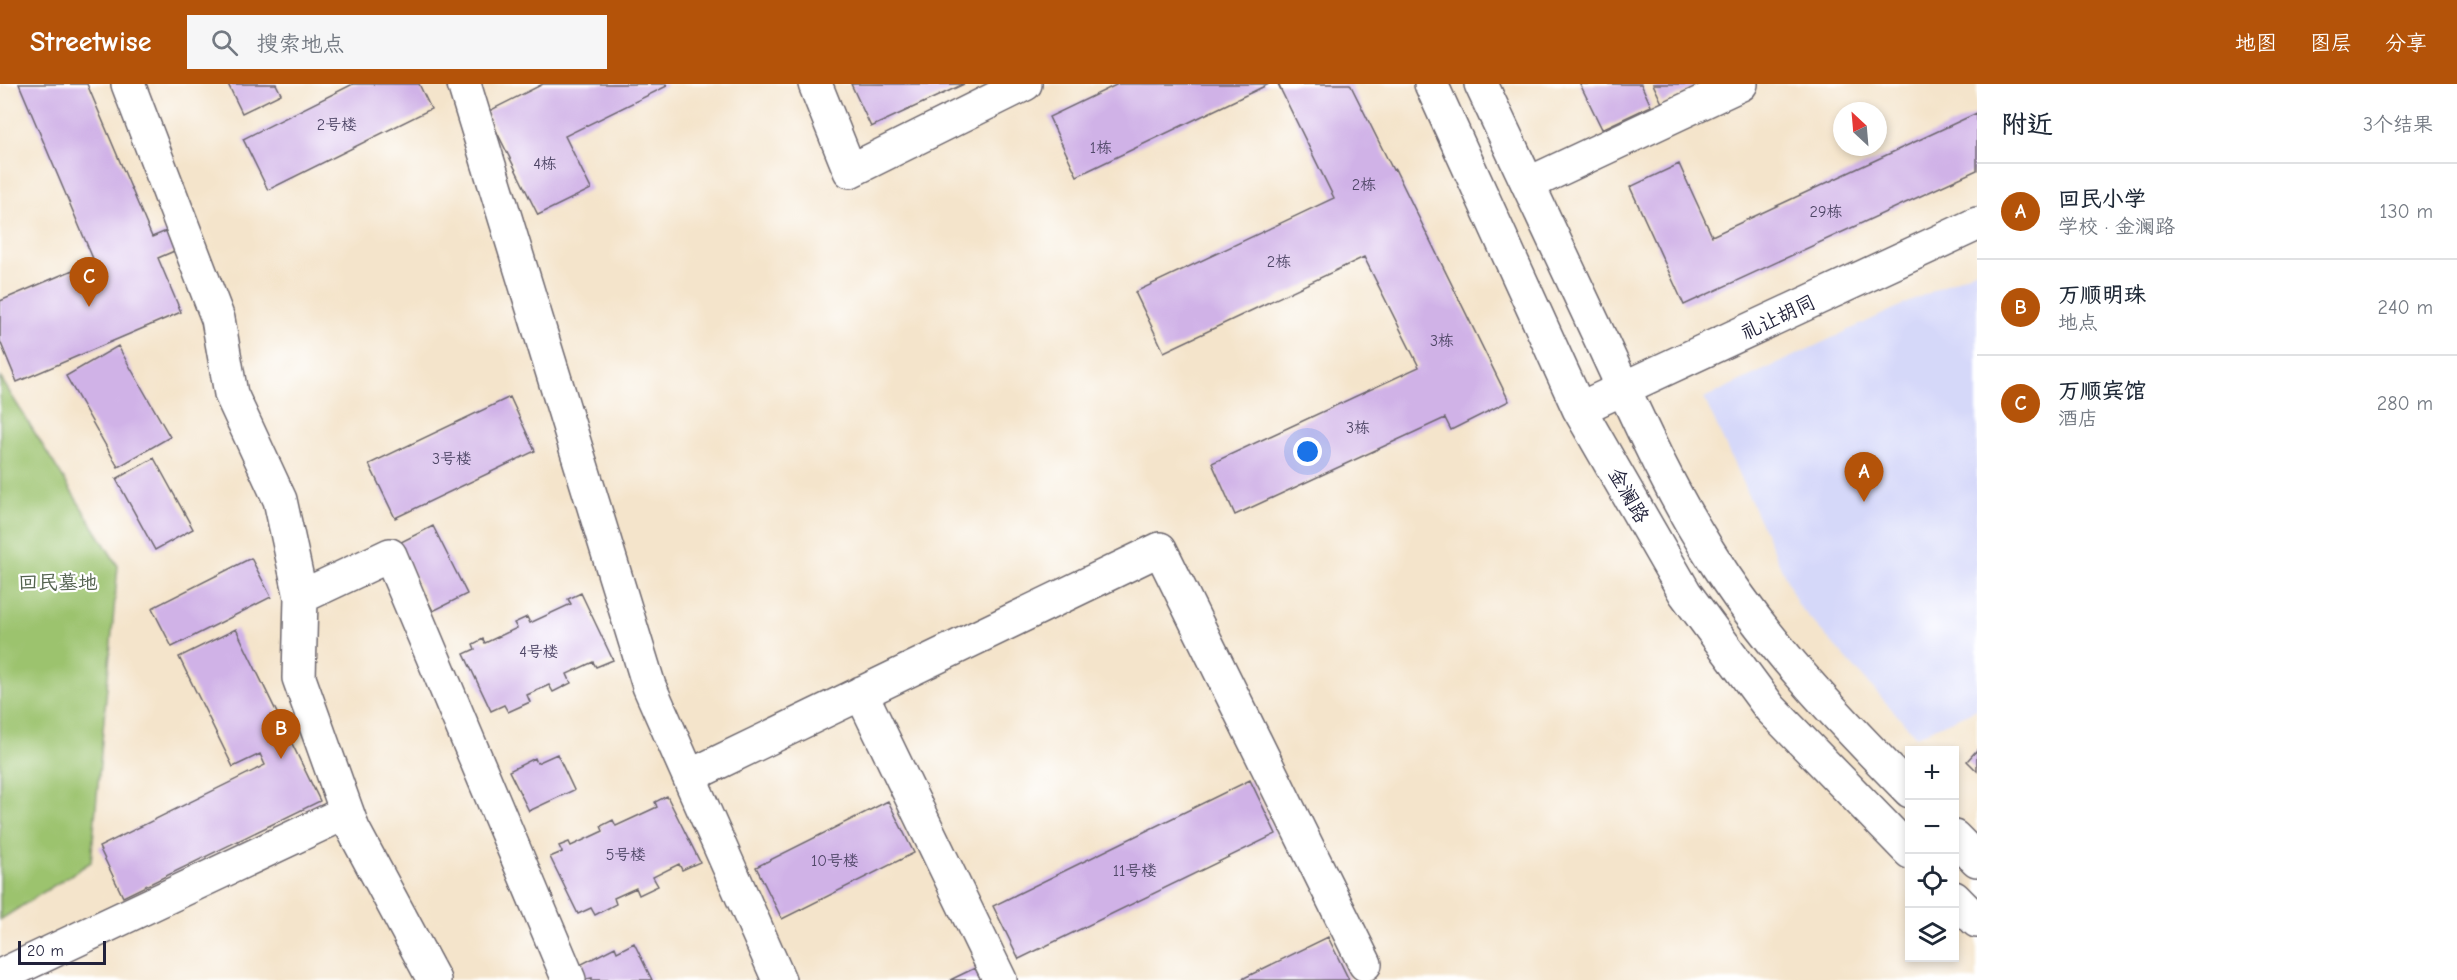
<!DOCTYPE html>
<html lang="zh">
<head>
<meta charset="utf-8">
<style>
	:root { --surface:#fff; --page:#f6f6f7; --text:#1f2937; --muted:#747a83; --line:#e0e1e3; --accent:#b45309 }
	body { margin:0; font-family:"Comic Neue","LXGW WenKai TC",sans-serif; background:var(--page); color:var(--text) }
	.controls { position:absolute; right:18px; bottom:18px; display:grid; overflow:hidden; border-radius:0px; box-shadow:0 3px 9px #0003 }
	.controls button { width:54px; height:54px; display:grid; place-items:center; padding:0; border:0; border-bottom:2px solid var(--line); background:var(--surface); color:var(--text); font:30px sans-serif }
	.compass { position:absolute; left:1833px; top:18px; width:54px; height:54px; border-radius:50%; background:var(--surface); box-shadow:0 3px 9px #0003; rotate:334deg }
	.scale { position:absolute; left:18px; bottom:15px; width:88px; box-sizing:border-box; padding-left:6px; border:3px solid #22223b; border-top:0; font-size:16px; line-height:21px; white-space:nowrap; color:#22223b; -webkit-text-stroke:4px #fff; paint-order:stroke }
	.you { position:absolute; left:1308px; top:368px; width:21px; height:21px; margin:-15px; border:4px solid #fff; border-radius:50%; background:#1a73e8; box-shadow:0 0 0 9px #1a73e833 }
	.badge { display:grid; place-items:center; width:39px; height:39px; border-radius:50%; background:var(--accent); color:#fff; font-size:20px; font-weight:700 }
	.pin { position:absolute; translate:-50% -50px; filter:drop-shadow(0 2px 3px #0008) }
	.pin::after { content:''; position:absolute; top:32px; width:21px; height:18px; background:inherit; clip-path:polygon(0 0,100% 0,50% 100%) }
	.list { margin:0; padding:0; list-style:none }
	h2 { display:flex; justify-content:space-between; align-items:center; height:78px; margin:0; padding:0 24px; font-size:26px }
	h2 small { font-size:20px; font-weight:400; color:var(--muted) }
	.list li { display:grid; grid-template-columns:39px 1fr auto; gap:18px; align-items:center; box-sizing:border-box; height:96px; padding:0 24px; border-top:2px solid var(--line) }
	.list b { display:block; font-size:22px; white-space:nowrap }
	.list p { margin:0; font-size:20px; white-space:nowrap; color:var(--muted) }
	.list em { font-size:20px; font-style:normal; color:var(--muted) }
	.icon { flex:none; width:33px; height:33px; fill:none; stroke:currentColor; stroke-width:2; stroke-linecap:round; stroke-linejoin:round }
	.map { position:relative; flex:none; width:1977px; height:896px; overflow:hidden }
	header { display:flex; align-items:center; gap:36px; box-sizing:border-box; height:84px; padding:0 30px; background:var(--accent); color:#fff }
	header strong { font-size:28px }
	nav { display:flex; gap:33px; margin-inline-start:auto; font-size:21px }
	.search { width:420px; height:54px; background:var(--page); display:flex; align-items:center; gap:15px; box-sizing:border-box; padding:0 21px; border-radius:0px; color:var(--muted); font-size:22px }
	main { display:flex }
	aside { flex:1; background:var(--surface) }
	.map>svg:first-child { display:block }
	.built { fill:#d5d8f9 }
	.green { fill:#9cc36e; stroke:#5f7254; stroke-width:1.5 }
	.building { fill:#d0b2e7 }
	.lines { fill:none; stroke-linecap:round; stroke-linejoin:round }
	.minor-casing { stroke:#6c666d; stroke-width:36 }
	.minor { stroke:#fff; stroke-width:33 }
	.labels { text-anchor:middle; stroke-width:4.5; stroke-linejoin:round; paint-order:stroke }
	.number-label { font-size:16px; fill:#4e4666 }
	.street-label { font-size:20px; fill:#22223b; stroke:#fff }
	.park-label { font-size:20px; fill:#53624f; stroke:#fff }
</style>
</head>
<body>
<header>
<strong>Streetwise</strong>
<div class="search"><svg class="icon" aria-label="search" viewBox="0 0 24 24"><circle cx="10" cy="10" r="6"/><path d="M15 15l6 6"/></svg>搜索地点</div>
<nav><a>地图</a><a>图层</a><a>分享</a></nav>
</header>
<main>
<div class="map">
<svg width="1977" height="896" viewBox="0 0 1977 896">
	<rect width="100%" height="100%" fill="#fff"/>
	<filter id="ink" filterUnits="userSpaceOnUse"><feTurbulence type="fractalNoise" baseFrequency=".0167" numOctaves="2"/><feDisplacementMap in="SourceGraphic" scale="12" xChannelSelector="R" yChannelSelector="G"/><feConvolveMatrix kernelMatrix="1 2 1 2 8 2 1 2 1" color-interpolation-filters="sRGB"/></filter>
	<filter id="wash" filterUnits="userSpaceOnUse"><feTurbulence type="fractalNoise" baseFrequency=".008" numOctaves="4" result="noise"/><feDisplacementMap in="SourceGraphic" scale="24" xChannelSelector="R" yChannelSelector="G"/><feGaussianBlur stdDeviation="1.35" result="paint"/><feColorMatrix in="noise" values="0 0 0 0 0 0 0 0 0 0 0 0 0 0 0 0 0 1.4 0 .05"/><feComposite in="paint" operator="in"/></filter>
	<g filter="url(#wash)">
		<rect width="100%" height="100%" fill="#f4e4cb"/>
		<path class="built" d="M 1977,186 L 1977,625 L 1916,652 L 1798,521 L 1704,314 Z"/>
		<path class="green" d="M 0,293 L 118,482 L 91,778 L 0,836 Z"/>
		<g id="blocks">
			<path class="building" d="M 19,0 L 87,0 L 152,153 L 171,145 L 179,165 L 158,174 L 181,228 L 17,298 L 0,257 L 0,217 L 94,177 Z
				M 228,0 L 276,0 L 281,10 L 242,29 Z
				M 353,0 L 419,0 L 431,25 L 268,106 L 243,55 Z
				M 543,0 L 666,0 L 667,2 L 565,52 L 591,105 L 538,131 L 487,28 Z
				M 851,0 L 964,0 L 871,43 Z
				M 1118,0 L 1269,0 L 1077,92 L 1049,33 Z
				M 1278,0 L 1350,0 L 1393,86 L 1395,85 L 1509,317 L 1451,346 L 1445,334 L 1235,431 L 1212,379 L 1419,283 L 1364,173 L 1164,268 L 1135,208 L 1334,114 Z
				M 1580,0 L 1641,0 L 1651,22 L 1602,45 Z
				M 1653,0 L 1702,0 L 1662,19 Z
				M 1977,29 L 1977,86 L 1684,221 L 1630,103 L 1679,80 L 1712,152 Z
				M 118,262 L 170,353 L 118,383 L 66,292 Z
				M 510,313 L 535,367 L 395,434 L 369,380 Z
				M 154,374 L 193,445 L 155,466 L 116,395 Z
				M 433,442 L 467,510 L 433,527 L 399,459 Z
				M 251,474 L 271,513 L 172,563 L 152,524 Z
				M 581,509 L 613,576 L 596,583 L 593,578 L 567,590 L 571,599 L 553,608 L 549,601 L 527,611 L 530,618 L 508,628 L 504,621 L 491,627 L 464,570 L 475,565 L 473,560 L 483,555 L 485,559 L 517,544 L 514,539 L 527,533 L 530,539 L 571,520 L 568,515 Z
				M 236,545 L 320,717 L 123,813 L 99,763 L 265,681 L 260,670 L 233,683 L 179,573 Z
				M 1977,666 L 1977,687 L 1967,677 Z
				M 557,670 L 574,706 L 529,727 L 509,687 L 535,674 L 537,679 Z
				M 1250,696 L 1276,750 L 1019,875 L 993,822 Z
				M 667,712 L 700,778 L 682,786 L 679,780 L 653,793 L 658,802 L 639,811 L 636,804 L 614,814 L 616,820 L 595,831 L 591,824 L 578,830 L 550,773 L 562,768 L 559,762 L 569,758 L 571,762 L 603,747 L 601,742 L 613,736 L 616,742 L 657,723 L 655,718 Z
				M 888,717 L 914,769 L 782,835 L 756,783 Z
				M 1328,853 L 1349,896 L 1240,896 Z
				M 634,859 L 652,896 L 592,896 L 592,894 L 582,896 L 576,883 L 615,863 L 617,868 Z
				M 975,884 L 981,896 L 950,896 Z"/>
		</g>
	</g>
	<g filter="url(#ink)">
		<use href="#blocks" fill-opacity="0" stroke="#6c666d" stroke-width="1.5"/>
		<g class="lines">
			<g class="minor-casing">
				<path id="minor" d="M 128,0 L 218,235 L 231,310 L 280,416 L 301,513 L 299,594 L 353,745 L 434,896
					M 464,0 L 649,602 L 779,896
					M 815,0 L 850,87 L 1025,0
					M 1431,0 L 1579,325 L 1685,509 L 1770,624 L 1910,768
					M 1481,0 C 1521,86 1561,172 1602,258 C 1635,329 1667,402 1709,468 C 1763,556 1837,633 1910,707
					M 1528,100 L 1741,0
					M 1579,325 L 1977,140
					M 301,513 L 390,471 L 569,896
					M 861,609 L 1000,896
					M 690,692 L 1160,465 L 1365,880
					M 1954,753 L 1977,776
					M 1954,814 L 1977,837
					M 0,892 L 347,728"/>
			</g>
			<use href="#minor" class="minor"/>
		</g>
	</g>
	<g class="labels">
		<g class="number-label">
			<text x="337" y="46">2号楼</text>
			<text x="1101" y="69">1栋</text>
			<text x="545" y="85">4栋</text>
			<text x="1364" y="106">2栋</text>
			<text x="1826" y="133">29栋</text>
			<text x="1279" y="183">2栋</text>
			<text x="1442" y="262">3栋</text>
			<text x="1358" y="349">3栋</text>
			<text x="452" y="380">3号楼</text>
			<text x="539" y="573">4号楼</text>
			<text x="626" y="776">5号楼</text>
			<text x="835" y="782">10号楼</text>
			<text x="1135" y="792">11号楼</text>
		</g>
		<g class="street-label">
			<text transform="translate(1778 233) rotate(-25)" y="7">礼让胡同</text>
			<text transform="translate(1629 411) rotate(60)" y="7">金澜路</text>
		</g>
		<g class="park-label">
			<text x="58" y="505">回民墓地</text>
		</g>
	</g>
</svg>
<div class="controls">
<button>+</button>
<button>−</button>
<button><svg class="icon" aria-label="locate" viewBox="0 0 24 24"><circle cx="12" cy="12" r="6"/><path d="M12 2v4M12 18v4M2 12h4M18 12h4"/></svg></button>
<button><svg class="icon" aria-label="layers" viewBox="0 0 24 24"><path d="M12 4l9 5-9 5-9-5zM3 14l9 5 9-5"/></svg></button>
</div>
<svg class="compass" viewBox="-18 -18 36 36"><path d="M0-13l5 13h-10z" fill="#e53935"/><path d="M0 13l5-13h-10z" fill="#747a83"/></svg>
<div class="scale">20 m</div>
<div class="you"></div>
<div class="pin badge" style="left:1864px;top:418px">A</div>
<div class="pin badge" style="left:281px;top:675px">B</div>
<div class="pin badge" style="left:89px;top:223px">C</div>
</div>
<aside>
<h2>附近<small>3个结果</small></h2>
<ul class="list">
<li><span class="badge">A</span><div><b>回民小学</b><p>学校 · 金澜路</p></div><em>130 m</em></li>
<li><span class="badge">B</span><div><b>万顺明珠</b><p>地点</p></div><em>240 m</em></li>
<li><span class="badge">C</span><div><b>万顺宾馆</b><p>酒店</p></div><em>280 m</em></li>
</ul>
</aside>
</main>
</body>
</html>
